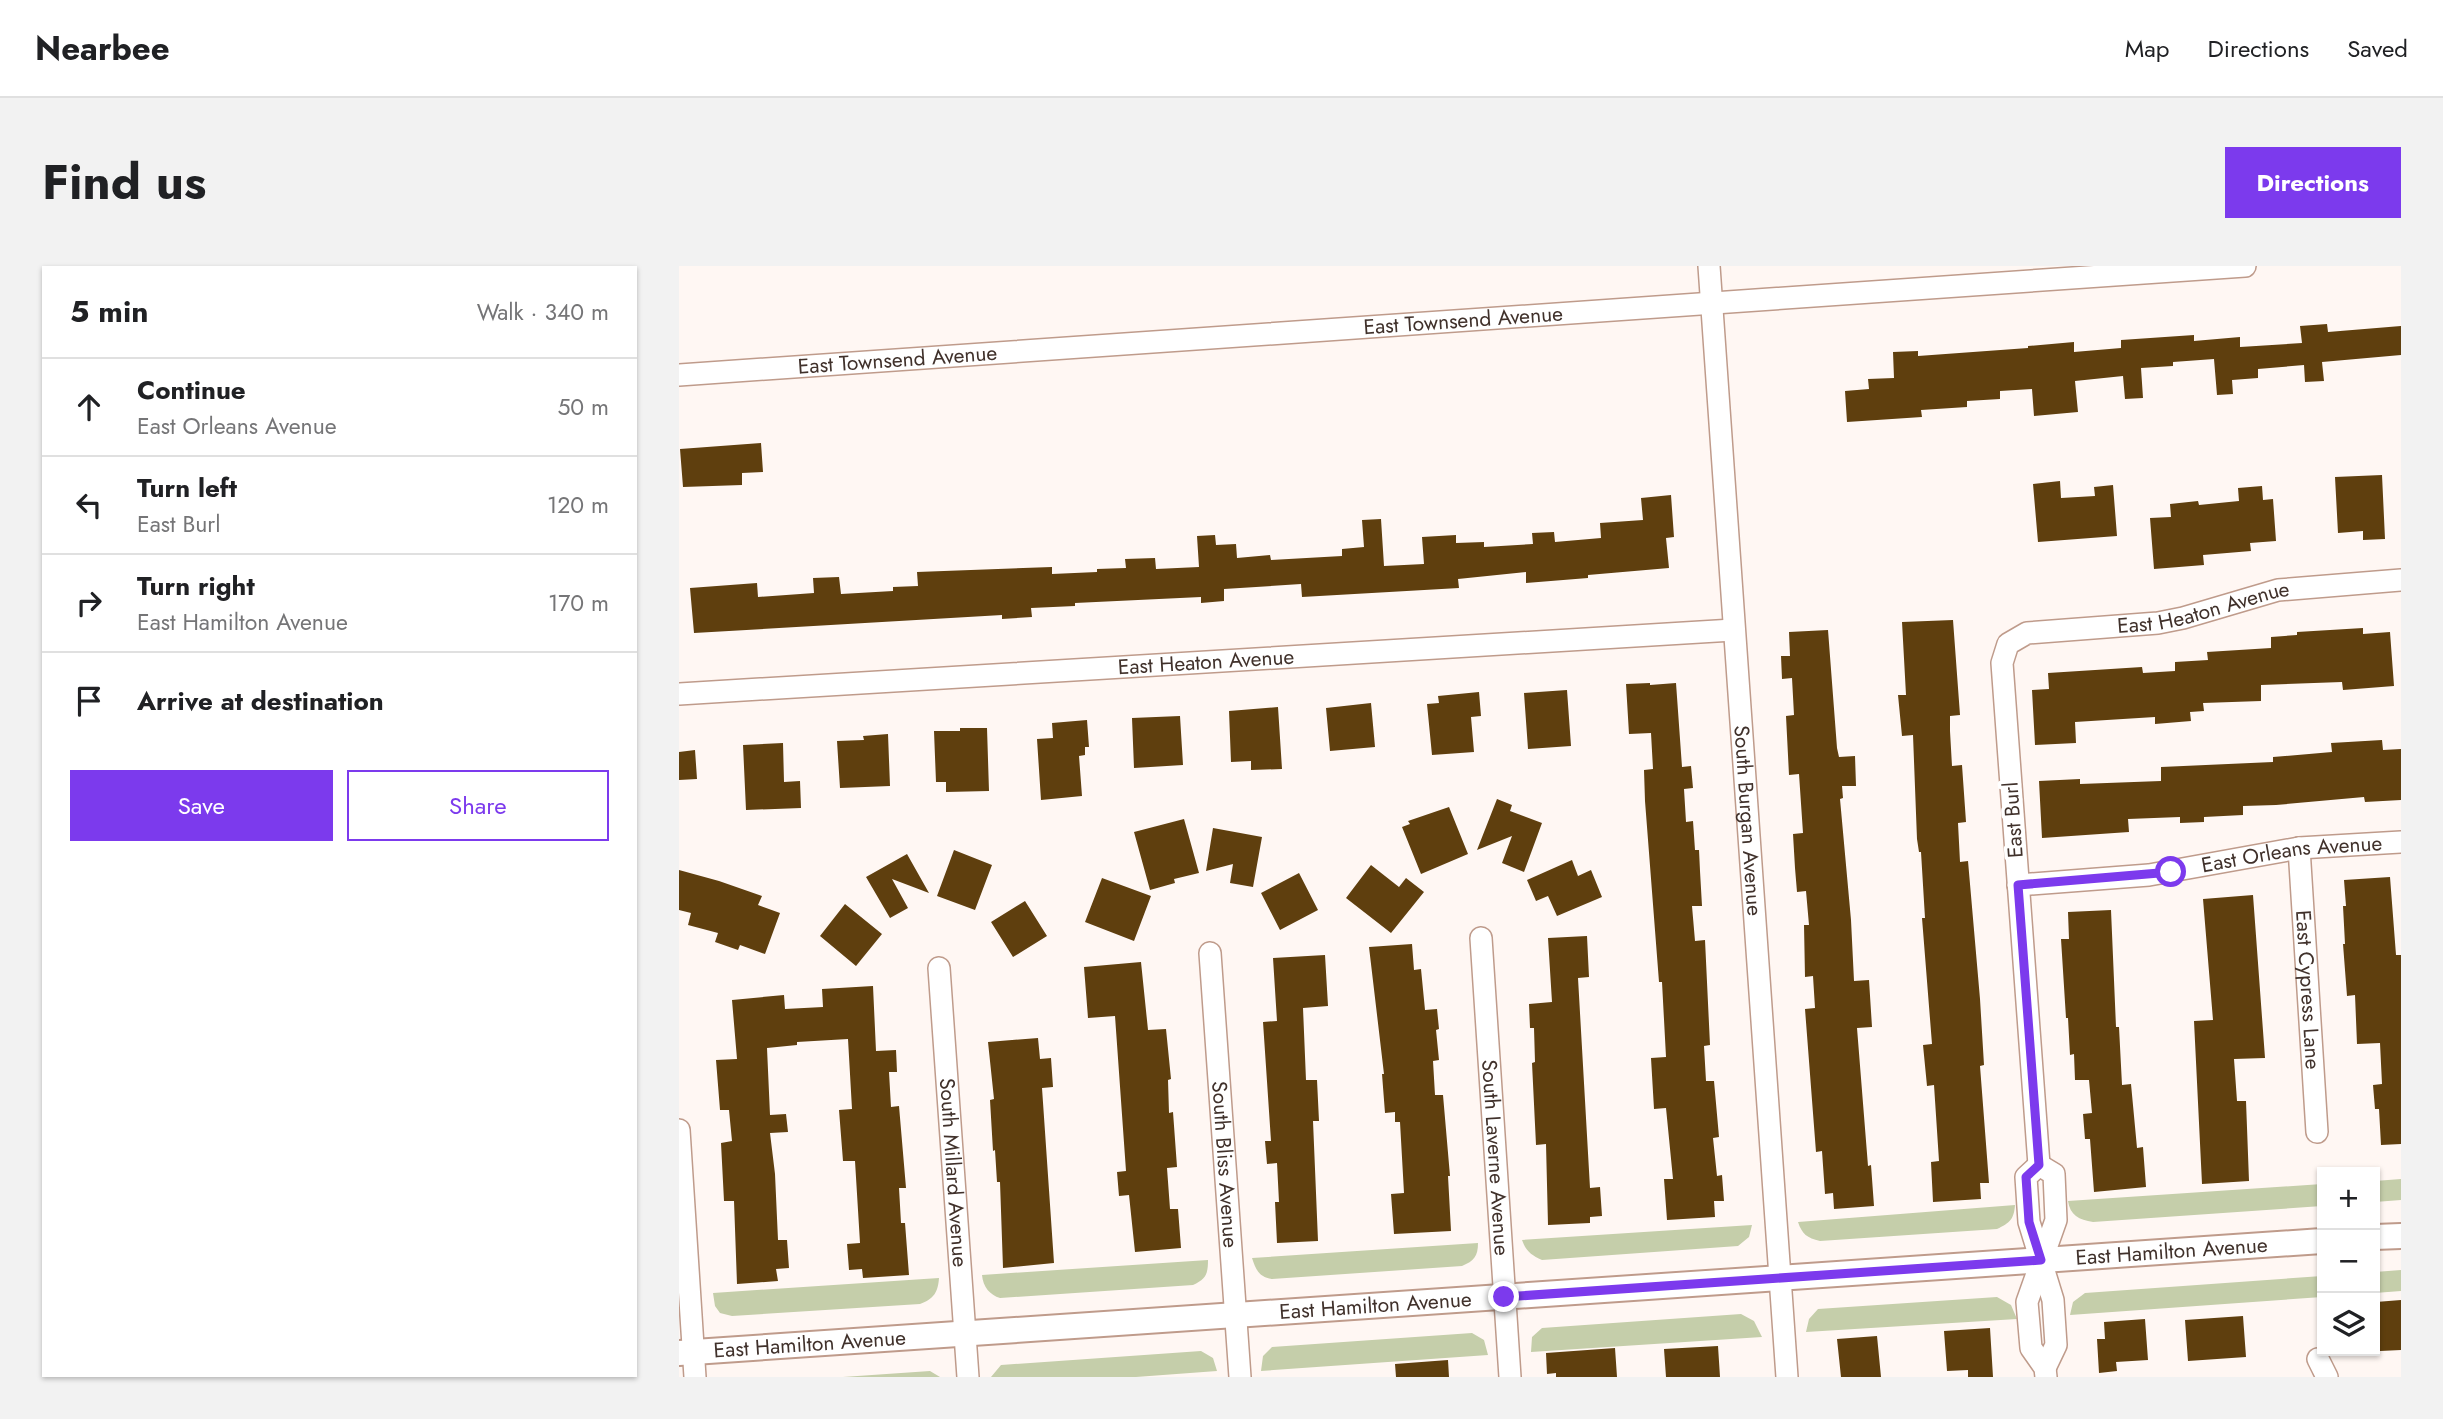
<!DOCTYPE html>
<html lang="en">
<head>
<meta charset="utf-8">
<style>
	:root { --surface:#fff; --page:#f2f2f2; --text:#202124; --muted:#757577; --line:#e0e0e0; --accent:#7c3aed }
	body { margin:0; font-family:Jost,sans-serif; background:var(--page); color:var(--text) }
	.controls { position:absolute; right:21px; bottom:21px; display:grid; overflow:hidden; border-radius:0px; box-shadow:0 2px 5px #0004 }
	.controls button { width:63px; height:63px; display:grid; place-items:center; padding:0; border:0; border-bottom:2px solid var(--line); background:var(--surface); color:var(--text); font:35px sans-serif }
	.stop { position:absolute; width:21px; height:21px; margin:-16px; border:5px solid #7c3aed; border-radius:50%; background:#fff }
	.stop.end { background:#7c3aed; border-color:#fff; box-shadow:0 2px 7px #0008 }
	.list { margin:0; padding:0; list-style:none }
	h2 { display:flex; justify-content:space-between; align-items:center; height:91px; margin:0; padding:0 28px; font-size:30px }
	h2 small { font-size:23px; font-weight:400; color:var(--muted) }
	.list li { display:grid; grid-template-columns:46px 1fr auto; gap:21px; align-items:center; box-sizing:border-box; height:98px; padding:0 28px; border-top:2px solid var(--line) }
	.list b { display:block; font-size:26px; white-space:nowrap }
	.list p { margin:0; font-size:23px; white-space:nowrap; color:var(--muted) }
	.list em { font-size:23px; font-style:normal; color:var(--muted) }
	.actions { display:flex; gap:14px; padding:21px 28px }
	.actions a { flex:1; padding:16px 0; border:2px solid var(--accent); border-radius:0px; text-align:center; font-size:24px; color:var(--accent) }
	.actions .main { background:var(--accent); color:#fff }
	.icon { flex:none; width:38px; height:38px; fill:none; stroke:currentColor; stroke-width:2; stroke-linecap:round; stroke-linejoin:round }
	.map { position:relative; flex:none; width:1722px; height:1111px; overflow:hidden; border-radius:0px }
	header { display:flex; align-items:center; gap:42px; box-sizing:border-box; height:98px; padding:0 35px; background:var(--surface); border-bottom:2px solid var(--line) }
	header strong { font-size:33px }
	nav { display:flex; gap:38px; margin-inline-start:auto; font-size:24px }
	.intro { display:flex; align-items:center; justify-content:space-between; box-sizing:border-box; height:168px; padding:0 42px }
	h1 { margin:0; font-size:49px }
	.button { padding:18px 32px; border-radius:0px; background:var(--accent); color:#fff; font-size:24px; font-weight:700 }
	main { display:flex; gap:42px; padding:0 42px }
	aside { flex:1; background:var(--surface); border-radius:0px; box-shadow:0 2px 5px #0004 }
	.map>svg:first-child { display:block }
	.green { fill:#c5ceaa }
	.building { fill:#5f3f0e }
	.lines { fill:none; stroke-linecap:round; stroke-linejoin:round }
	.minor-casing { stroke:#bf9b8b; stroke-width:24 }
	.tertiary-casing { stroke:#bf9b8b; stroke-width:28 }
	.minor { stroke:#fff; stroke-width:21 }
	.tertiary { stroke:#fff; stroke-width:24 }
	.route { stroke:#7c3aed; stroke-width:9 }
	.labels { text-anchor:middle; stroke-width:7; stroke-linejoin:round; paint-order:stroke }
	.street-label { font-size:21px; fill:#40312b; stroke:#fff }
</style>
</head>
<body>
<header>
<strong>Nearbee</strong>
<nav><a>Map</a><a>Directions</a><a>Saved</a></nav>
</header>
<div class="intro"><h1>Find us</h1><a class="button">Directions</a></div>
<main>
<aside>
<h2>5 min<small>Walk · 340 m</small></h2>
<ul class="list">
<li><svg class="icon" aria-label="ahead" viewBox="0 0 24 24"><path d="M12 20V5M6 11l6-6 6 6"/></svg><div><b>Continue</b><p>East Orleans Avenue</p></div><em>50 m</em></li>
<li><svg class="icon" aria-label="left" viewBox="0 0 24 24"><path d="M17 20v-9H6M10 6l-5 5 5 5"/></svg><div><b>Turn left</b><p>East Burl</p></div><em>120 m</em></li>
<li><svg class="icon" aria-label="right" viewBox="0 0 24 24"><path d="M7 20v-9h11M14 6l5 5-5 5"/></svg><div><b>Turn right</b><p>East Hamilton Avenue</p></div><em>170 m</em></li>
<li><svg class="icon" aria-label="arrive" viewBox="0 0 24 24"><path d="M6 21V4h12l-3 4 3 4H6"/></svg><div><b>Arrive at destination</b></div></li>
</ul>
<div class="actions"><a class="main">Save</a><a>Share</a></div>
</aside>
<div class="map">
<svg width="1722" height="1111" viewBox="0 0 1722 1111">
	<rect width="100%" height="100%" fill="#fff7f3"/>
	<path class="green" d="M 1722,913 L 1722,934 L 1696,936 L 1696,915 Z
		M 1643,918 L 1643,940 L 1414,956 C 1400,954 1391,949 1389,935 Z
		M 1336,939 C 1335,953 1331,957 1318,963 L 1141,975 C 1128,972 1123,968 1119,956 Z
		M 1073,959 L 1070,971 L 1059,980 L 863,994 C 852,989 847,985 843,974 Z
		M 799,977 C 799,990 795,995 783,1000 L 593,1013 C 580,1011 577,1004 573,992 Z
		M 529,994 C 529,1008 527,1013 514,1019 L 321,1032 C 311,1029 304,1021 303,1009 Z
		M 1722,1004 L 1722,1025 L 1696,1027 L 1696,1006 Z
		M 1643,1010 L 1643,1031 L 1391,1049 L 1394,1036 L 1406,1027 Z
		M 260,1012 C 259,1026 255,1033 241,1038 L 53,1050 L 41,1047 L 36,1040 L 34,1027 Z
		M 1318,1031 L 1332,1039 L 1338,1053 L 1127,1066 L 1130,1053 L 1139,1043 Z
		M 1062,1048 L 1075,1055 L 1083,1071 L 852,1086 L 853,1071 L 863,1062 Z
		M 793,1067 L 805,1074 L 809,1089 L 582,1105 L 584,1090 L 593,1081 Z
		M 522,1085 L 534,1092 L 538,1105 L 457,1111 L 312,1111 L 322,1099 Z
		M 251,1105 L 261,1111 L 164,1111 Z"/>
	<path class="building" d="M 1648,58 L 1649,66 L 1722,60 L 1722,89 L 1643,96 L 1645,115 L 1626,116 L 1625,99 L 1579,103 L 1579,112 L 1553,114 L 1554,128 L 1538,129 L 1535,93 L 1494,96 L 1494,100 L 1462,102 L 1464,132 L 1446,133 L 1444,110 L 1396,115 L 1399,146 L 1355,150 L 1353,123 L 1321,125 L 1321,133 L 1288,135 L 1288,141 L 1242,144 L 1243,151 L 1168,156 L 1166,125 L 1190,123 L 1189,113 L 1215,112 L 1214,86 L 1239,85 L 1239,90 L 1349,82 L 1349,80 L 1395,76 L 1395,86 L 1442,82 L 1442,74 L 1515,69 L 1515,75 L 1561,71 L 1561,81 L 1623,77 L 1621,60 Z
		M 82,177 L 84,206 L 63,207 L 63,219 L 4,221 L 1,183 Z
		M 1703,209 L 1706,273 L 1684,274 L 1684,265 L 1659,267 L 1656,211 Z
		M 1381,215 L 1382,232 L 1416,230 L 1415,221 L 1434,219 L 1438,270 L 1359,276 L 1354,218 Z
		M 1583,220 L 1584,234 L 1594,233 L 1597,275 L 1571,277 L 1572,285 L 1524,289 L 1525,299 L 1475,303 L 1471,252 L 1492,251 L 1491,238 L 1519,235 L 1520,239 L 1560,235 L 1559,222 Z
		M 992,229 L 995,271 L 987,272 L 990,302 L 909,309 L 909,312 L 847,317 L 847,306 L 779,313 L 780,322 L 623,331 L 622,318 L 545,323 L 545,335 L 522,337 L 522,331 L 396,337 L 396,340 L 352,342 L 353,351 L 323,353 L 323,349 L 15,367 L 11,322 L 78,317 L 79,331 L 135,327 L 134,312 L 160,311 L 162,328 L 214,325 L 214,321 L 239,320 L 238,306 L 373,301 L 373,308 L 418,306 L 418,303 L 447,302 L 446,293 L 476,292 L 477,303 L 520,301 L 518,270 L 536,269 L 537,279 L 557,278 L 558,292 L 591,289 L 592,294 L 663,290 L 663,283 L 685,281 L 683,254 L 702,253 L 705,300 L 745,298 L 743,271 L 777,269 L 777,277 L 805,276 L 805,281 L 854,278 L 853,267 L 875,266 L 876,276 L 922,272 L 921,257 L 964,254 L 962,232 Z
		M 1274,354 L 1281,449 L 1271,450 L 1271,465 L 1273,500 L 1283,499 L 1287,556 L 1279,557 L 1281,596 L 1289,595 L 1301,733 L 1305,799 L 1301,800 L 1310,917 L 1301,917 L 1302,933 L 1254,936 L 1252,896 L 1260,895 L 1255,819 L 1248,820 L 1244,779 L 1253,778 L 1243,652 L 1246,652 L 1242,586 L 1240,586 L 1238,573 L 1234,469 L 1223,470 L 1219,429 L 1227,429 L 1223,356 Z
		M 1684,362 L 1684,368 L 1711,366 L 1715,420 L 1664,424 L 1663,416 L 1582,419 L 1582,435 L 1524,437 L 1525,445 L 1511,446 L 1512,455 L 1476,458 L 1476,451 L 1396,456 L 1397,477 L 1356,479 L 1353,424 L 1370,423 L 1369,407 L 1463,401 L 1464,407 L 1496,405 L 1496,396 L 1529,394 L 1528,386 L 1592,382 L 1592,371 L 1618,369 L 1618,366 Z
		M 1149,364 L 1158,482 L 1160,491 L 1176,490 L 1177,520 L 1163,520 L 1164,532 L 1161,533 L 1172,654 L 1175,715 L 1190,714 L 1193,761 L 1178,762 L 1189,900 L 1192,899 L 1195,940 L 1155,943 L 1154,927 L 1146,928 L 1143,885 L 1137,886 L 1126,743 L 1136,742 L 1134,710 L 1126,711 L 1125,659 L 1130,659 L 1127,625 L 1118,626 L 1116,602 L 1114,568 L 1124,567 L 1120,508 L 1110,509 L 1107,450 L 1115,449 L 1113,412 L 1103,413 L 1102,390 L 1111,390 L 1110,366 Z
		M 971,417 L 971,419 L 997,417 L 1003,501 L 1012,500 L 1014,522 L 1005,523 L 1007,556 L 1014,555 L 1016,584 L 1020,584 L 1021,605 L 1023,640 L 1013,640 L 1016,675 L 1026,674 L 1031,779 L 1025,780 L 1027,815 L 1035,815 L 1040,871 L 1034,872 L 1038,910 L 1043,909 L 1045,935 L 1035,935 L 1036,951 L 988,954 L 985,913 L 994,913 L 987,842 L 975,843 L 972,792 L 987,791 L 983,716 L 980,716 L 966,535 L 965,504 L 974,503 L 972,467 L 950,468 L 947,418 Z
		M 888,424 L 892,480 L 849,483 L 845,427 Z
		M 800,426 L 802,450 L 792,451 L 795,486 L 753,489 L 748,438 L 760,437 L 759,430 Z
		M 692,437 L 696,481 L 651,485 L 647,442 Z
		M 599,441 L 603,503 L 572,504 L 572,495 L 552,496 L 550,445 Z
		M 501,450 L 504,499 L 455,502 L 453,452 Z
		M 408,454 L 410,481 L 406,481 L 406,489 L 400,490 L 403,530 L 362,534 L 358,473 L 374,472 L 373,457 Z
		M 281,462 L 308,462 L 310,525 L 267,526 L 267,516 L 257,516 L 255,465 L 281,465 Z
		M 209,468 L 211,520 L 161,522 L 158,475 L 185,474 L 184,470 Z
		M 1703,474 L 1704,484 L 1722,483 L 1722,534 L 1686,536 L 1685,531 L 1597,539 L 1564,540 L 1564,549 L 1525,551 L 1525,556 L 1501,557 L 1501,551 L 1449,553 L 1450,566 L 1363,572 L 1360,515 L 1401,513 L 1401,518 L 1482,515 L 1482,501 L 1594,496 L 1594,491 L 1653,486 L 1652,477 Z
		M 104,477 L 105,516 L 121,515 L 122,542 L 67,544 L 64,479 Z
		M 16,484 L 18,513 L 0,514 L 0,486 Z
		M 818,533 L 833,539 L 831,545 L 863,557 L 845,606 L 823,597 L 833,570 L 798,584 Z
		M 770,541 L 789,588 L 742,608 L 723,561 L 731,558 L 729,555 Z
		M 505,553 L 520,607 L 495,613 L 496,617 L 471,624 L 455,566 Z
		M 534,562 L 583,571 L 574,621 L 551,617 L 554,598 L 527,605 Z
		M 275,584 L 313,599 L 296,644 L 258,630 Z
		M 228,588 L 250,627 L 213,613 L 229,642 L 211,652 L 187,611 Z
		M 893,594 L 899,610 L 912,604 L 923,631 L 878,650 L 869,630 L 857,635 L 848,614 Z
		M 692,599 L 720,621 L 727,612 L 745,626 L 712,667 L 667,632 Z
		M 0,604 L 40,615 L 83,630 L 79,639 L 101,647 L 86,688 L 61,679 L 59,684 L 36,676 L 39,667 L 9,659 L 12,647 L 0,644 Z
		M 620,607 L 639,644 L 601,664 L 582,627 Z
		M 1711,611 L 1717,689 L 1722,689 L 1722,878 L 1702,879 L 1700,843 L 1696,843 L 1694,819 L 1703,818 L 1701,777 L 1678,778 L 1676,729 L 1668,730 L 1664,678 L 1666,678 L 1664,640 L 1667,640 L 1665,614 Z
		M 423,612 L 472,630 L 455,675 L 406,656 Z
		M 1574,629 L 1586,792 L 1555,793 L 1558,835 L 1567,835 L 1570,915 L 1523,918 L 1515,755 L 1534,754 L 1524,633 Z
		M 346,635 L 368,670 L 334,691 L 312,656 Z
		M 166,638 L 203,668 L 177,700 L 141,670 Z
		M 1432,644 L 1437,761 L 1440,761 L 1443,819 L 1452,818 L 1458,882 L 1464,881 L 1467,921 L 1415,926 L 1411,873 L 1406,873 L 1404,848 L 1413,847 L 1410,814 L 1396,814 L 1395,788 L 1391,789 L 1389,752 L 1387,752 L 1382,673 L 1390,673 L 1389,646 Z
		M 908,670 L 910,711 L 899,712 L 911,922 L 921,921 L 923,950 L 911,951 L 911,957 L 869,959 L 867,878 L 857,879 L 853,797 L 856,796 L 855,762 L 851,762 L 850,738 L 873,736 L 869,672 Z
		M 733,678 L 735,704 L 742,703 L 746,744 L 758,743 L 760,763 L 757,764 L 760,794 L 754,795 L 756,829 L 764,829 L 771,910 L 769,910 L 772,965 L 715,968 L 712,928 L 725,927 L 721,856 L 716,856 L 716,846 L 706,847 L 703,808 L 705,808 L 690,681 Z
		M 646,689 L 649,740 L 624,742 L 627,814 L 638,814 L 640,855 L 634,855 L 639,975 L 598,977 L 596,936 L 600,936 L 598,897 L 588,898 L 586,875 L 592,875 L 584,756 L 598,755 L 594,692 Z
		M 462,696 L 469,764 L 487,763 L 492,813 L 489,814 L 490,847 L 494,846 L 498,901 L 488,902 L 491,943 L 499,943 L 502,982 L 456,986 L 450,929 L 440,930 L 438,906 L 447,905 L 436,750 L 409,752 L 405,701 Z
		M 194,720 L 197,785 L 217,784 L 218,806 L 210,806 L 212,841 L 220,840 L 227,922 L 220,922 L 222,957 L 226,957 L 230,1009 L 184,1012 L 183,1003 L 170,1004 L 168,978 L 181,977 L 176,895 L 164,895 L 160,844 L 173,843 L 169,773 L 118,776 L 118,779 L 88,782 L 91,849 L 107,848 L 109,866 L 91,867 L 96,908 L 99,974 L 108,974 L 110,1002 L 97,1003 L 99,1015 L 58,1018 L 55,935 L 45,935 L 42,877 L 53,875 L 50,844 L 41,844 L 37,794 L 58,793 L 53,734 L 105,729 L 106,743 L 144,741 L 143,723 Z
		M 359,772 L 361,793 L 372,792 L 374,821 L 363,822 L 375,997 L 324,1002 L 321,916 L 318,916 L 316,884 L 314,885 L 311,834 L 315,833 L 309,776 Z
		M 1722,1034 L 1722,1084 L 1701,1085 L 1697,1036 Z
		M 1564,1050 L 1567,1091 L 1509,1095 L 1506,1054 Z
		M 1466,1053 L 1469,1094 L 1437,1096 L 1438,1105 L 1420,1107 L 1418,1073 L 1426,1073 L 1425,1056 Z
		M 1311,1062 L 1314,1111 L 1289,1111 L 1289,1104 L 1268,1105 L 1265,1065 Z
		M 1198,1070 L 1202,1111 L 1162,1111 L 1158,1073 Z
		M 1039,1080 L 1041,1111 L 987,1111 L 985,1083 Z
		M 936,1082 L 938,1111 L 877,1111 L 877,1107 L 868,1108 L 867,1087 Z
		M 769,1094 L 770,1111 L 717,1111 L 716,1098 Z"/>
	<g class="lines">
		<g class="minor-casing">
			<g id="minor">
				<path id="s1" d="M 1030,0 L 1108,1111"/>
				<path id="s2" d="M 0,109 L 1566,0"/>
				<path id="s3" d="M 0,428 L 1054,364"/>
				<path id="s4" d="M 1620,582 L 1638,866"/>
				<path id="s5" d="M 1339,619 L 1470,609 L 1620,582 L 1722,576"/>
				<path id="s6" d="M 802,672 L 831,1111"/>
				<path id="s7" d="M 531,687 L 561,1111"/>
				<path id="s8" d="M 260,702 L 289,1111"/>
				<path d="M 0,864 L 16,1111"/>
				<path id="s9" d="M 1360,899 L 1323,397 L 1329,378 L 1348,367 L 1479,357 L 1504,352 L 1599,324 L 1722,314"/>
				<path d="M 1360,899 L 1375,908 L 1377,954 L 1348,1036 L 1352,1082 L 1366,1102 L 1367,1111"/>
				<path d="M 1360,899 L 1347,911 L 1350,956 L 1374,1034 L 1377,1079 L 1366,1102"/>
				<path d="M 1639,1093 L 1648,1111"/>
			</g>
		</g>
		<g class="tertiary-casing">
			<g id="tertiary">
				<path d="M 1696,971 L 1722,970"/>
				<path id="s10" d="M 0,1087 L 1643,975"/>
			</g>
		</g>
		<use href="#minor" class="minor"/>
		<use href="#tertiary" class="tertiary"/>
	</g>
	<g class="lines">
		<path class="route" d="M 825,1031 L 1362,994 L 1350,956 L 1347,911 L 1360,899 L 1339,619 L 1492,606"/>
	</g>
	<g class="labels">
		<g class="street-label">
			<text dy="7" stroke="none"><textPath href="#s2" startOffset="786">East Townsend Avenue</textPath></text>
			<text dy="7" stroke="none"><textPath href="#s2" startOffset="219">East Townsend Avenue</textPath></text>
			<text dy="7" stroke="none"><textPath href="#s9" startOffset="724">East Heaton Avenue</textPath></text>
			<text dy="7" stroke="none"><textPath href="#s3" startOffset="528">East Heaton Avenue</textPath></text>
			<text transform="translate(1334 554) rotate(-94)" y="7">East Burl</text>
			<text dy="7" stroke="none"><textPath href="#s1" startOffset="556">South Burgan Avenue</textPath></text>
			<text dy="7" stroke="none"><textPath href="#s5" startOffset="276">East Orleans Avenue</textPath></text>
			<text dy="7" stroke="none"><textPath href="#s4" startOffset="142">East Cypress Lane</textPath></text>
			<text dy="7" stroke="none"><textPath href="#s6" startOffset="220">South Laverne Avenue</textPath></text>
			<text dy="7" stroke="none"><textPath href="#s7" startOffset="212">South Bliss Avenue</textPath></text>
			<text dy="7" stroke="none"><textPath href="#s8" startOffset="205">South Millard Avenue</textPath></text>
			<text dy="7" stroke="none"><textPath href="#s10" startOffset="1496">East Hamilton Avenue</textPath></text>
			<text dy="7" stroke="none"><textPath href="#s10" startOffset="698">East Hamilton Avenue</textPath></text>
			<text dy="7" stroke="none"><textPath href="#s10" startOffset="131">East Hamilton Avenue</textPath></text>
		</g>
	</g>
</svg>
<div class="controls">
<button>+</button>
<button>−</button>
<button><svg class="icon" aria-label="layers" viewBox="0 0 24 24"><path d="M12 4l9 5-9 5-9-5zM3 14l9 5 9-5"/></svg></button>
</div>
<div class="stop" style="left:1492px;top:606px"></div>
<div class="stop end" style="left:825px;top:1031px"></div>
</div>
</main>
</body>
</html>
